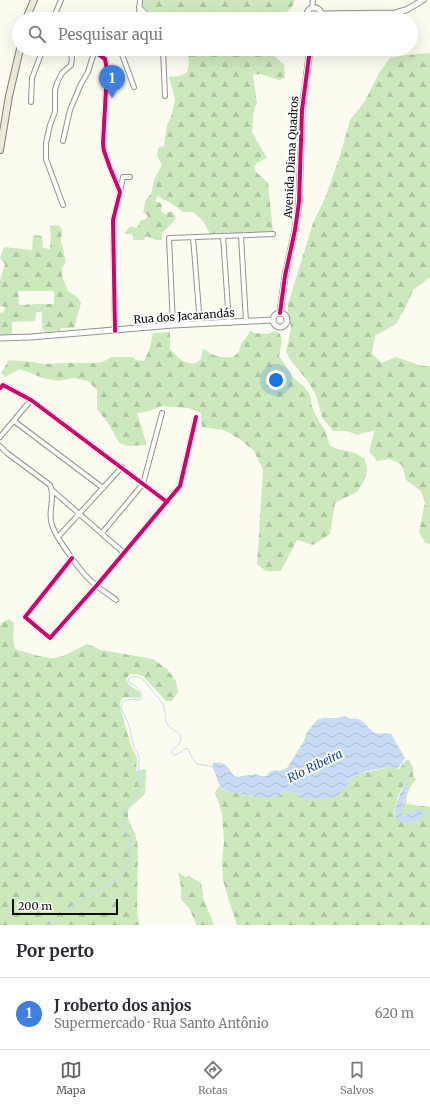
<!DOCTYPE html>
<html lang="pt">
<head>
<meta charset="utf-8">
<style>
	:root { --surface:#fff; --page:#f2f2f3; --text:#2b2b33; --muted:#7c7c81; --line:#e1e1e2; --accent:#60605c }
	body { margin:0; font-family:Merriweather,serif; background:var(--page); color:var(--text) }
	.scale { position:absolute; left:12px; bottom:10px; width:106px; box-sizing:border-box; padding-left:4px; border:2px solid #0d0d0d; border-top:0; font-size:11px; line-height:14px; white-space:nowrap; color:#0d0d0d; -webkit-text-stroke:3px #fff; paint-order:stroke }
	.you { position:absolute; left:276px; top:380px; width:14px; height:14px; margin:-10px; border:3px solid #fff; border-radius:50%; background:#1a73e8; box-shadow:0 0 0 6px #1a73e833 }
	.badge { display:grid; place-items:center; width:26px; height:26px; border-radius:50%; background:var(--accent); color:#fff; font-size:13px; font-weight:700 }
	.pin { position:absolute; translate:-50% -33px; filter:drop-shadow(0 1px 2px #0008) }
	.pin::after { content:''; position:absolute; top:21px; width:14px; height:12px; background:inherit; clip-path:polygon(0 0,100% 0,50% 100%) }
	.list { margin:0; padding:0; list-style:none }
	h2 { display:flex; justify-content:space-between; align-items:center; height:52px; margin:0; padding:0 16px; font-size:17px }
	h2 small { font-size:13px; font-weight:400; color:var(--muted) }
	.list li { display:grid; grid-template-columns:26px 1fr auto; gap:12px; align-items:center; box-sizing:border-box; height:72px; padding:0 16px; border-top:1px solid var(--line) }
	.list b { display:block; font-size:15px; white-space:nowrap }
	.list p { margin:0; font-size:13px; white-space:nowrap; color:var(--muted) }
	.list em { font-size:13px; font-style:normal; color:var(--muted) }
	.icon { flex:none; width:22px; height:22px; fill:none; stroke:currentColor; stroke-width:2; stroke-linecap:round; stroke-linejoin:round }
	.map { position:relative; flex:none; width:430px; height:925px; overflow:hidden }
	.search { position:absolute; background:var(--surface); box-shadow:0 4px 16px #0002; left:12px; right:12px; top:12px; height:44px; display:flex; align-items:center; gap:10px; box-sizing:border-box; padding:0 14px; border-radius:22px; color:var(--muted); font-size:15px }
	.sheet { height:124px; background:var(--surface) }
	nav { display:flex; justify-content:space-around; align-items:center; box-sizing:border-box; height:56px; border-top:1px solid var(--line); background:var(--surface); font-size:11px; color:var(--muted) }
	nav a { display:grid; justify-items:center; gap:2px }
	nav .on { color:var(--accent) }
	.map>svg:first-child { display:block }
	.forest { fill:url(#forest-firs); fill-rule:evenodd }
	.water { fill:url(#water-waves) }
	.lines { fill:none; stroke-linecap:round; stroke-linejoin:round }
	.stream { stroke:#c7dcf4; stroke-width:1 }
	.minor-casing { stroke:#94948f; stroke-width:6 }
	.tertiary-casing { stroke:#94948f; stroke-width:7 }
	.primary-casing { stroke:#81817c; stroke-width:8 }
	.minor { stroke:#fefefd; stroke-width:4 }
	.tertiary { stroke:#fefefd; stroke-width:5 }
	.primary { stroke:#ecebd8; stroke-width:6 }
	.cycleway-casing { stroke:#fff; stroke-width:6 }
	.cycleway { stroke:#d6006c; stroke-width:4 }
	.labels { text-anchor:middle; stroke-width:4; stroke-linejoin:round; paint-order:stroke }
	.street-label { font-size:11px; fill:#0d0d0d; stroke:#fff }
	.water-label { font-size:12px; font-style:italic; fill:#16459f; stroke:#fff }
</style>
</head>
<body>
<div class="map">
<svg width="430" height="925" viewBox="0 0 430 925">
	<defs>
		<pattern id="forest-firs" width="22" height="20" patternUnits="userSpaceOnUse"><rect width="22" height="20" fill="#cce9be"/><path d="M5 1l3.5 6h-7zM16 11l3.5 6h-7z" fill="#aec7a2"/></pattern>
		<pattern id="water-waves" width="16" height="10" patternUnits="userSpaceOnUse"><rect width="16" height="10" fill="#c7dcf4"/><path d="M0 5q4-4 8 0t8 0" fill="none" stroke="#aabcd0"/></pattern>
	</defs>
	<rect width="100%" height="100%" fill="#fbfbf0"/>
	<path class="forest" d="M 142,0 L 295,0 C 294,6 288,12 282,15 C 277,17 270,16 265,19 L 155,19 L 142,5 Z
		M 187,49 L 270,49 C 272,55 278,60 284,64 L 285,78 L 279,80 L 260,74 L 253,75 L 257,103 L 254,109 L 252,132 L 267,158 L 258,162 L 254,167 L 256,172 L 268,183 L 273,232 L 210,234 L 204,222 L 193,212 L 183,212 L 175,206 L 158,196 L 155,201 L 162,204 L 161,211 L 165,215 L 168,212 L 172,212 L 176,216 L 173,222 L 162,233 L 162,240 L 156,240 L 146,236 L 144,240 L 133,240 L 133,235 L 125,233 L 130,226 L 137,228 L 141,220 L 145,220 L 148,216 L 143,212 L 146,199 L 151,194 L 154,180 L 162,165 L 157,156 L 158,148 L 164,146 L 167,125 L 172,114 L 175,99 L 169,77 L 179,76 L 187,73 L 189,63 Z
		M 430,53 L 430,277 L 413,290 L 406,307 L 396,324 L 375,336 L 372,354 L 382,363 L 396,357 L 422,366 L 430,366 L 430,544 L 425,543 L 419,532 L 425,503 L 421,491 L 406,480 L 402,465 L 390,459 L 377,461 L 369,451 L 375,430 L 357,435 L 347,431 L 333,431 L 322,417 L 316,395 L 307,380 L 292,362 L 286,352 L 291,328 L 288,313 L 288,304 L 313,223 L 325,198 L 339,159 L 350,120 L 365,101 L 379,73 L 390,58 L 407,55 Z
		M 58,225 L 62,229 L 61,241 L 66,262 L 62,268 L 62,276 L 68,291 L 77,297 L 81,303 L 74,328 L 61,328 L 60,331 L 45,332 L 42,328 L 42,312 L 36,312 L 35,321 L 12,322 L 12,335 L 0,335 L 0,313 L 4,312 L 5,307 L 0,306 L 0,280 L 5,264 L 0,258 L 4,247 L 32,250 L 33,235 L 42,236 L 43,248 L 50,249 L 51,237 L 50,226 ZM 18,291 L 54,291 L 54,304 L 37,304 L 19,305 Z
		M 250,330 L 254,333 L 268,334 L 275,331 L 280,334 L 282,341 L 279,356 L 294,378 L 305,388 L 310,395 L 312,407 L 318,420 L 325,430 L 330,446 L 338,449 L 355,453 L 365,459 L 367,470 L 365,479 L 357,492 L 335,503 L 330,534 L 313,545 L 297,540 L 281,571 L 266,571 L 257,564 L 263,470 L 254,451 L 241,440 L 224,430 L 202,427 L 201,413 L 189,408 L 161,406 L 149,411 L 137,413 L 147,445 L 127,446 L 119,443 L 108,423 L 97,409 L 97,390 L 88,381 L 73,378 L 58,381 L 43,378 L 20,369 L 5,377 L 1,373 L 9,360 L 34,362 L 42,364 L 67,363 L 91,363 L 102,362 L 112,357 L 133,357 L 135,360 L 144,361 L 150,348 L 153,333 L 170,332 L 170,349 L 182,361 L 194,364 L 201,359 L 203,348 C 213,357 221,358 233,357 L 239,352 L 241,344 L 248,335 Z
		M 9,619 L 14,623 L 13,638 L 15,649 C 26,652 44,659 55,658 C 66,656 77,649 87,644 L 101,650 L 153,659 L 167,669 L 176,681 L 178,692 L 172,701 L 166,701 L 143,676 L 136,674 L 130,674 L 126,679 C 130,688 134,687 140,693 L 140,697 L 138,698 L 124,697 L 121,700 L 120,706 L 130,743 L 134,752 L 137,758 L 136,771 L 146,769 L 145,794 C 139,800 133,804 128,810 L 128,818 L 135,834 L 138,847 L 137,909 L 139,925 L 0,925 L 0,626 L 1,623 Z
		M 406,760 L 409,760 L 413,768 L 413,776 L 416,779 C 410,787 406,793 406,804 L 430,807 L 430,925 L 237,925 L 229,901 L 223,880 L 222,862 L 224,842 L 222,813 L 215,792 L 219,786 L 223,790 L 229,792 L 267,798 L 280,796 L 284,791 C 291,791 296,793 302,798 L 335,796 L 355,776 L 362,773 L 390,767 L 394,767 L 397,769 L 399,769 ZM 408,780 C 408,792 401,802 402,814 L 404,816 L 413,811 L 424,817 L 416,820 L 394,814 C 395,803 400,788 408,780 Z
		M 178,872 L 185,877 L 189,876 L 201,883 L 204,900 L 214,925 L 196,925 L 190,909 L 181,899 L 181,887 Z"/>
	<path class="water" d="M 345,716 C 352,721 354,717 360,720 C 367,723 370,731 375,733 C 378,734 387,733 391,734 L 405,758 L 397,769 L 394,767 L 390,767 C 377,770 361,769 351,780 C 346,785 344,792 336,796 C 328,800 311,798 302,799 C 296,793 291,791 284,791 L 280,796 L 267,798 L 229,792 C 216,788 219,778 212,767 L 213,763 C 218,762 226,763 229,769 C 232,772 232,775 236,777 L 256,774 L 262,776 L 266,776 L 270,772 L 275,770 L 280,771 L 287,768 L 304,741 L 307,732 L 317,720 L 323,718 L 337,718 Z
		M 408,780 C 408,792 401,802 402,814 L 404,816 L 413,811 L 422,809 L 424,817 C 404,827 388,826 398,799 C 401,792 403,786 408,780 Z"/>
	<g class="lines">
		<path class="stream" d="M 402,762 L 408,770 L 408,780
			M 422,814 L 430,812
			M 48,925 L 72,906 L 98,889 L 120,878 L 130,859 L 128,840 L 123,821 L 123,810 L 136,797 L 138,790 L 139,759 L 137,752 L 134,748 L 129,725 L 121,708 L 122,704 L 123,701 C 129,699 134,699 139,700 L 141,699 C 142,686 134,688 128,681 L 129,678 C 133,676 137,676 141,678 C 144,680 147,685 149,687 C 155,695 160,697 164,707 C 166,712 164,720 168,725 C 171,730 180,731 181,738 C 181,743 176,747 172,750 L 172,753 L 175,755 C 180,754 182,749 187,748 C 191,753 191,758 197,764 L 213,767"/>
		<g class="minor-casing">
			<path id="minor" d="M 139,7 L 151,19
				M 312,8 L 313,0
				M 53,19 L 61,0
				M 134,19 L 139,14 L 140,0
				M 91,49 L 105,59 L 107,70 L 103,144 L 104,151 L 110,168 L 120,192 L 113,220 L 115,331
				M 120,49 L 134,87
				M 163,49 L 165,96
				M 31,102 L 32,78 L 43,49
				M 63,141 L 70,110 L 81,84 L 88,72 L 92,59 L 95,52
				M 120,192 L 123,177 L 130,177
				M 63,205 L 46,159 L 46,143 L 50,125 L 55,112 L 55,90 L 57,83 L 62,73 L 71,65 L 72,58 L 69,49
				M 223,236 L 229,323
				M 241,236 L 246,322
				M 193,237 L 200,324
				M 173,325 L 169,238 L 273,234
				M 0,388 L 3,385 L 31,400 L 167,502
				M 14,421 L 103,488
				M 0,437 L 31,400
				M 0,446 L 7,453 L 50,485 C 56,498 47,512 52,525 C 56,538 81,572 91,581 C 98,588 107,593 116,600
				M 52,490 L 124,553
				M 102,533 L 143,484 L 162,413
				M 58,537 L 122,467
				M 72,558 L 25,617 L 50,638 L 97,585 L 180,486 L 196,417"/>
		</g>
		<g class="tertiary-casing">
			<path id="tertiary" d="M 321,14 L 395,13 L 406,10 L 423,0
				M 308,19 C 302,4 326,4 320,19
				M273 320a7 7 0 1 1 14 0a7 7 0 1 1-14 0Z
				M 280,313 L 285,276 L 295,230 L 299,202 L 302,110 L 310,49
				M 0,338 L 31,337 L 173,325 L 273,320"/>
		</g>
		<g class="primary-casing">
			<path id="primary" d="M 26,19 L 34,0
				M 0,150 L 9,96 L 20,49"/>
		</g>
		<use href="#minor" class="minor"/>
		<use href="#tertiary" class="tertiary"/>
		<use href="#primary" class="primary"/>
		<g class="cycleway-casing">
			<path id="cycleway" d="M 91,49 L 105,59 L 107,70 L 103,144 L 104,151 L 110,168 L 120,192 L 113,220 L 115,331
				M 280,313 L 285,276 L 295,230 L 299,202 L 302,110 L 310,49
				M 0,388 L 3,385 L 31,400 L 167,502
				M 72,558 L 25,617 L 50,638 L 97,585 L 180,486 L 196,417"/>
		</g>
		<use href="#cycleway" class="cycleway"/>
	</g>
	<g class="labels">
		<g class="street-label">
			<text transform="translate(291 157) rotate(-87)" y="4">Avenida Diana Quadros</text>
			<text transform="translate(184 316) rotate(-4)" y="4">Rua dos Jacarandás</text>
		</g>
		<g class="water-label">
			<text transform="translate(315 766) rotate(-26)" y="4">Rio Ribeira</text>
		</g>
	</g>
</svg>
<div class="scale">200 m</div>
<div class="you"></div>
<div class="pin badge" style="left:112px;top:98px;background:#3f7fe0">1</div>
<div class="search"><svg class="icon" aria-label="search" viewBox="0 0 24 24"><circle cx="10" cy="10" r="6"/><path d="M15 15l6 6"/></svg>Pesquisar aqui</div>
</div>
<section class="sheet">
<h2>Por perto<small></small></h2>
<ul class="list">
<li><span class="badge" style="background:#3f7fe0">1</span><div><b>J roberto dos anjos</b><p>Supermercado · Rua Santo Antônio</p></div><em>620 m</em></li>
</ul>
</section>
<nav>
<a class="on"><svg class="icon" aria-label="map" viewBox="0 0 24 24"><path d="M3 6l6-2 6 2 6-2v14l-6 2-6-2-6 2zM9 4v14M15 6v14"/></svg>Mapa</a>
<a><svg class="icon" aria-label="directions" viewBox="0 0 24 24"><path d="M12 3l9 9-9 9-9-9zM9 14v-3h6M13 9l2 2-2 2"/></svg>Rotas</a>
<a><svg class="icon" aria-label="saved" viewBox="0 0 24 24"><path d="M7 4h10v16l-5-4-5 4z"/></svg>Salvos</a>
</nav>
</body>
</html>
